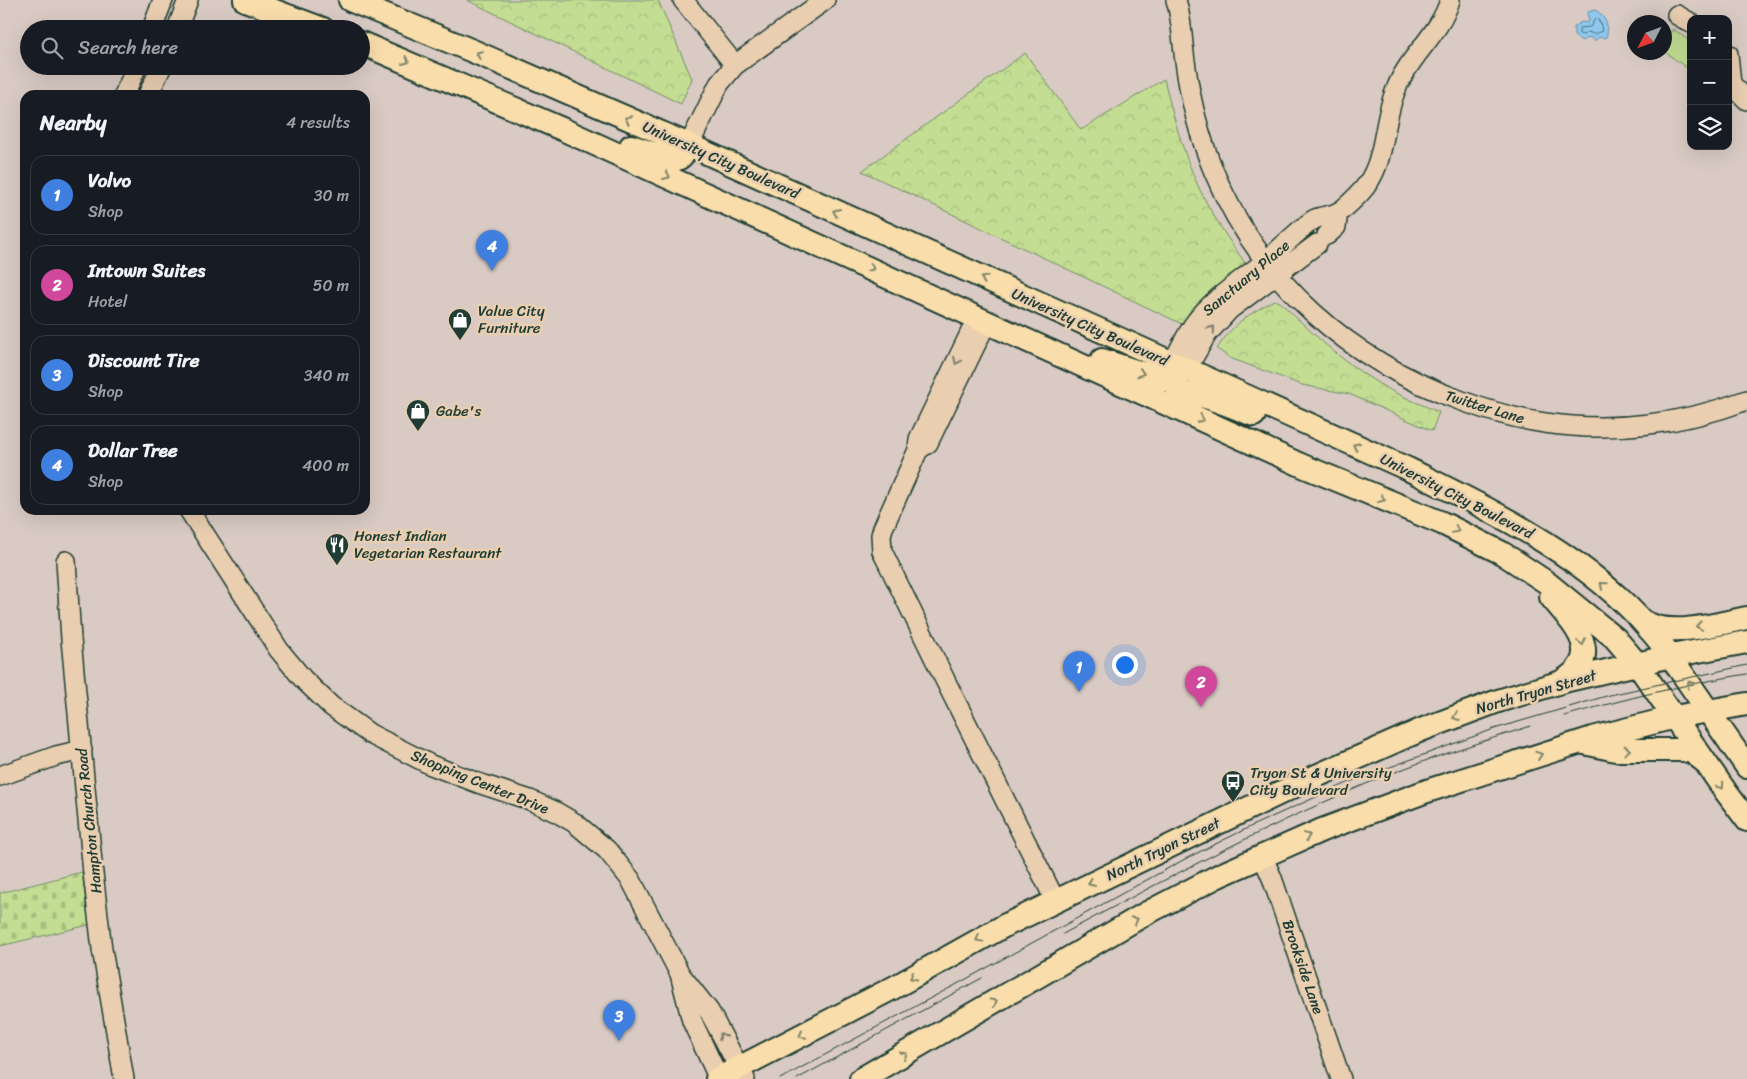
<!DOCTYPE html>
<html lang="en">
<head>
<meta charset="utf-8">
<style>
	:root { --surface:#171b24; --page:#242831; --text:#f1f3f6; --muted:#9ea1a6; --line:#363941; --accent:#2563eb }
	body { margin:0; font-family:Sriracha,sans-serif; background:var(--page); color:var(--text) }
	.controls { position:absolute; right:15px; top:15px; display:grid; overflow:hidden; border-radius:10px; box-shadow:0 5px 20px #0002 }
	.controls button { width:45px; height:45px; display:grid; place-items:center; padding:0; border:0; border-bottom:1px solid var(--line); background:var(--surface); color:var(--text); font:25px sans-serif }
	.compass { position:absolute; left:1627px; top:15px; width:45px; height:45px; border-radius:50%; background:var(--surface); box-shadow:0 5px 20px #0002; rotate:228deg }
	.you { position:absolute; left:1124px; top:664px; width:18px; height:18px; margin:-12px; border:4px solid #fff; border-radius:50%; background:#1a73e8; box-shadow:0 0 0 8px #1a73e833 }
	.badge { display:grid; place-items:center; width:32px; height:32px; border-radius:50%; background:var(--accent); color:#fff; font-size:16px; font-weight:700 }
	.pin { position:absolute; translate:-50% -41px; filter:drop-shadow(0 1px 2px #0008) }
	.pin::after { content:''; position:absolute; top:26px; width:18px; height:15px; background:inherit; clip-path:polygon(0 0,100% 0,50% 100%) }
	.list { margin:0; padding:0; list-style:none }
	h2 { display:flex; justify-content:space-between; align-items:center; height:65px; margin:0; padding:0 20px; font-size:21px }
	h2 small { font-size:16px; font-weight:400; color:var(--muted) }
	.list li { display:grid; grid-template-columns:32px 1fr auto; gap:15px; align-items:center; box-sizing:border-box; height:80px; margin:0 10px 10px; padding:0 10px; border:1px solid var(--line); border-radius:15px }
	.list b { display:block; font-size:19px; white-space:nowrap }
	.list p { margin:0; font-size:16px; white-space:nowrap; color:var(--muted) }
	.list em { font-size:16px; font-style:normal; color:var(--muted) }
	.icon { flex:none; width:28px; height:28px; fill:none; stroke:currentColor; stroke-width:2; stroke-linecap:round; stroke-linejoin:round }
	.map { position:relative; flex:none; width:1747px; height:1079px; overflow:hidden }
	.search { position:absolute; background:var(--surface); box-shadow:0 5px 20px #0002; left:20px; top:20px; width:350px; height:55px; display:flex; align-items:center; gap:12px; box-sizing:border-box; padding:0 18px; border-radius:28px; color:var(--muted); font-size:19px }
	.panel { position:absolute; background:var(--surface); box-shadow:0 5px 20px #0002; left:20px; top:90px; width:350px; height:425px; border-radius:15px }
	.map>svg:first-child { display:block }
	.forest { fill:url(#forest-crowns); stroke:#718d64 }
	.cemetery { fill:url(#cemetery-stones); stroke:#718d64 }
	.garden { fill:#c3dd93; stroke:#718d64 }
	.water { fill:#90c7ee; stroke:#6390a4 }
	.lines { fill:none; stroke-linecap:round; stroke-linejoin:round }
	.shore { stroke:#4c747e; stroke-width:1 }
	.minor-casing { stroke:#1f3d34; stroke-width:22 }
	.major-casing { stroke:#1f3d34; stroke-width:26 }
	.minor { stroke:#e9ceb0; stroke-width:19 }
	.major { stroke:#f9deab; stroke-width:22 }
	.tram { stroke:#1f3d34; stroke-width:1 }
	.oneway { stroke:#81856a }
	.oneway2 { stroke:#7a7e6c }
	.labels { text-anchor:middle; stroke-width:5; stroke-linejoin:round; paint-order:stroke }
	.street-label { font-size:15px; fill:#1f3d34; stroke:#e9ceb0 }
	.poi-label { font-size:15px; fill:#1f3d34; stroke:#e9ceb0; text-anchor:start }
</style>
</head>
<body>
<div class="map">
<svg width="1747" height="1079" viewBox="0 0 1747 1079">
	<defs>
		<pattern id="forest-crowns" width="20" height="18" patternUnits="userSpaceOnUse" patternTransform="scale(1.25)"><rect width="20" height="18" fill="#c3dd93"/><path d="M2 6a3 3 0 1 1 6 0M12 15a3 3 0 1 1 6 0" fill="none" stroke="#a7bf7f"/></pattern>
		<pattern id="cemetery-stones" width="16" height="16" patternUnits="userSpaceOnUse" patternTransform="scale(1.25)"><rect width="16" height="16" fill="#c3dd93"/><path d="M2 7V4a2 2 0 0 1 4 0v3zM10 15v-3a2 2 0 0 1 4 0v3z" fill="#a7bf7f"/></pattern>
	</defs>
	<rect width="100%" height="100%" fill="#d9cbc4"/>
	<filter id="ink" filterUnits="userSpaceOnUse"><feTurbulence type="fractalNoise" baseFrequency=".02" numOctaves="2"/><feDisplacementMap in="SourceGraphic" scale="10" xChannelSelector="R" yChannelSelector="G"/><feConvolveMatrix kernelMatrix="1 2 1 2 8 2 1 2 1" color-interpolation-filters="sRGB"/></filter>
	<g filter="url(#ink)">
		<path class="forest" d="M 467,0 L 658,0 L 692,79 L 681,104 Z
			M 1025,53 L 1081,130 L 1164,79 C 1173,116 1183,153 1199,188 C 1212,215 1228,239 1245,263 L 1207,294 L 1184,325 L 862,171 Z
			M 1274,300 L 1280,302 C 1315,336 1352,371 1396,393 C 1410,400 1425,406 1439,412 L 1432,431 L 1349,394 L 1302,385 L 1230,358 L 1217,349 C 1234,322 1247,316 1274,300 Z"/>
		<path class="cemetery" d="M 82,872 L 89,925 L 0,946 L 0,893 Z"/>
		<path class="garden" d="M 1673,29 L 1691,42 L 1691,71 L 1665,52 L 1665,41 Z"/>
		<path class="water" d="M 1595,10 C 1605,15 1610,27 1606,38 L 1599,37 L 1595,41 L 1590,37 L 1583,41 L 1578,39 L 1574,36 L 1574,27 L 1581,22 L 1587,23 L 1589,19 L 1587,14 L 1588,12 Z"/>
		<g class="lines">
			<path class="shore" d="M 1596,18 L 1600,22 L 1602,31 L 1594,34 L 1588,32 L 1583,35 L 1579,34 L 1579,28 L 1590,27 Z"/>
			<g class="minor-casing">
				<path id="minor" d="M 683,0 L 735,65
					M 1176,0 C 1182,19 1182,41 1185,61 C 1190,99 1199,136 1214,172 C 1260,282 1350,361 1462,401 C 1489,411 1517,419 1545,423 C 1613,433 1683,424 1747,400
					M 1677,15 L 1691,23
					M 152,29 L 163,0
					M 177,29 L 188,0
					M 1728,54 L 1731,84 L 1747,100
					M 124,95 L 137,66
					M 148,95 L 162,66
					M 689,145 L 719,84 L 735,65 L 825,0
					M 1327,235 L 1336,227 L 1338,212
					M 978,317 L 919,439 L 918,450 L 928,443 L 987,321
					M 1172,364 C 1179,350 1186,336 1194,324 C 1212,298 1250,275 1274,254 C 1284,245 1305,224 1315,219 C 1322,216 1330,216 1337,213 C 1345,209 1354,199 1360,193 C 1388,164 1381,122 1397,87 C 1410,55 1440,34 1450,0
					M 1186,370 L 1207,334 L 1229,310 L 1317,244
					M 918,450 L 883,528 L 881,535 L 882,551 L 949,688 L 1055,900
					M 189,510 L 279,650 L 303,679 L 331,706 L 370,734 L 431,765 L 478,783 L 530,800 L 556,812 L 575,823 L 607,850 L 631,880 L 680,974 L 709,1011 L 745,1079
					M 66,561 L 71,639 L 93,873 L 102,949 L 124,1079
					M 0,776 L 56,756 L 82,750
					M 1262,855 L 1272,878 L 1341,1079
					M 681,978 L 692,1021 L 719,1079"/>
			</g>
			<g class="major-casing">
				<path id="major" d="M 245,0 L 323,29
					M 350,0 L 475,52 L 689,145 L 1408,469 C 1494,512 1586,555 1650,630 C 1663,644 1673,660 1684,676 C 1705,706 1726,737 1747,767
					M 361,43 L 562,129 L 1303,466 L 1442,523 L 1502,553 L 1546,582 L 1615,638 L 1638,665 L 1726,792 L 1747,820
					M 631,146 L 673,160 C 682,159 684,153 689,145
					M 1102,360 L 1162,380 L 1174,380 L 1186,370
					M 1169,404 C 1173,401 1177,396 1181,394 C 1197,390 1238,409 1254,415
					M 1551,597 C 1574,625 1607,655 1561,682
					M 1641,620 C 1669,639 1716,624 1747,618
					M 1580,742 L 1616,750 L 1684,750 L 1692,752 L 1704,761
					M 717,1079 L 893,988 L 1004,926 L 1305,781 L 1421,730 L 1498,701 L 1568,680 L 1671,656 L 1747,642
					M 861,1079 L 1145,914 L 1218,876 L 1322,830 L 1427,791 L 1593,738 L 1675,717 L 1747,704"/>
			</g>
			<use href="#minor" class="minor"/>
			<use href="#major" class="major"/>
			<path class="tram" d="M 1564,716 C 1625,699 1685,684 1747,674
				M 1063,934 C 1167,878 1271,823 1380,778 C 1429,758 1481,742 1531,726
				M 780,1079 L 959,983 L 1185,859 L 1258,823 L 1352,781 L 1494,729 L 1610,695 L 1747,665
				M 797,1079 L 982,978"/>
		</g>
		<defs><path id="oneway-chevron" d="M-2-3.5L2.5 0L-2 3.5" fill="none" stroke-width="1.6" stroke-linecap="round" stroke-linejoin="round" transform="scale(1.25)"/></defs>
		<g class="oneway">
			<use href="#oneway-chevron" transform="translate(479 54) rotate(-157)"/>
			<use href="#oneway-chevron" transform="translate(406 61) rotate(23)"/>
			<use href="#oneway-chevron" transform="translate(628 119) rotate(-156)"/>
			<use href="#oneway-chevron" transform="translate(667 176) rotate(24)"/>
			<use href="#oneway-chevron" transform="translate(836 212) rotate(-156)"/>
			<use href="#oneway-chevron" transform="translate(871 268) rotate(24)"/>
			<use href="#oneway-chevron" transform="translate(984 279) rotate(-156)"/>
			<use href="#oneway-chevron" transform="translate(1141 373) rotate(18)"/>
			<use href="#oneway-chevron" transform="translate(1201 419) rotate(25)"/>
			<use href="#oneway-chevron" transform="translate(1356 446) rotate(-156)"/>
			<use href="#oneway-chevron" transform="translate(1382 499) rotate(22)"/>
			<use href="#oneway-chevron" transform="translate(1456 530) rotate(26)"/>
			<use href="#oneway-chevron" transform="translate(1603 585) rotate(-140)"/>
			<use href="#oneway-chevron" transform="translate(1699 626) rotate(170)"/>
			<use href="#oneway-chevron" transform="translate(1582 642) rotate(74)"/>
			<use href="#oneway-chevron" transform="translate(1690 684) rotate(-125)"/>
			<use href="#oneway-chevron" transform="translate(1456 717) rotate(159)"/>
			<use href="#oneway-chevron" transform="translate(1627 750)"/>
			<use href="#oneway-chevron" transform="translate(1539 755) rotate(-19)"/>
			<use href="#oneway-chevron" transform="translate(1721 786) rotate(55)"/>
			<use href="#oneway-chevron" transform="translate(1307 836) rotate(-23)"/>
			<use href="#oneway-chevron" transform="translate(1091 883) rotate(155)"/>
			<use href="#oneway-chevron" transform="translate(1135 920) rotate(-30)"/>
			<use href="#oneway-chevron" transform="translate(979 939) rotate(151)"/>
			<use href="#oneway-chevron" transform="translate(913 977) rotate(150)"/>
			<use href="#oneway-chevron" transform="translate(994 1002) rotate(-30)"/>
			<use href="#oneway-chevron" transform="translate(802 1035) rotate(153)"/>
			<use href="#oneway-chevron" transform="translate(904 1055) rotate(-30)"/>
		</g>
		<g class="oneway2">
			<use href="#oneway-chevron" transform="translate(1212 329) rotate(-51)"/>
			<use href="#oneway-chevron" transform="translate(957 361) rotate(116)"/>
			<use href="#oneway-chevron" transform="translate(722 1036) rotate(-119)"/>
		</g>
	</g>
	<defs>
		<g id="shop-pin" transform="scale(1.25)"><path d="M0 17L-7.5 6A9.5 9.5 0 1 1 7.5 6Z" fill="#1f3d34" stroke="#e9ceb0"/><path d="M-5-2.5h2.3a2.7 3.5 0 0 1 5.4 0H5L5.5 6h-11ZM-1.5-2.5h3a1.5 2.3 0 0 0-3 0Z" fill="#fff"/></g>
		<g id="restaurant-pin" transform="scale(1.25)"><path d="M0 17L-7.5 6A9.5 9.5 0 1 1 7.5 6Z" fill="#1f3d34" stroke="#e9ceb0"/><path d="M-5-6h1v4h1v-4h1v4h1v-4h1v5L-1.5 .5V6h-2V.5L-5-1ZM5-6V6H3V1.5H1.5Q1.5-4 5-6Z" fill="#fff"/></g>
		<g id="bus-pin" transform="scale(1.25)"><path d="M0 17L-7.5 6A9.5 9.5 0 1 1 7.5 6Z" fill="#1f3d34" stroke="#e9ceb0"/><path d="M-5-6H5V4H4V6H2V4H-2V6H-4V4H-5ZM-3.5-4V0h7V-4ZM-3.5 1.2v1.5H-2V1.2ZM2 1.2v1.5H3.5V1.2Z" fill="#fff"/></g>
	</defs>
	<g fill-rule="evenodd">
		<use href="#shop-pin" x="460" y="320"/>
		<use href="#shop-pin" x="418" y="411"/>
		<use href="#restaurant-pin" x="337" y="545"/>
		<use href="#bus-pin" x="1233" y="782"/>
	</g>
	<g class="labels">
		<g class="street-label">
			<text transform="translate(721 160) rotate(24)" y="5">University City Boulevard</text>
			<text transform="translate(1246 278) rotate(-40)" y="5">Sanctuary Place</text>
			<text transform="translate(1090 327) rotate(24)" y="5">University City Boulevard</text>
			<text transform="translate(1485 407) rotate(17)" y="5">Twitter Lane</text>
			<text transform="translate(1457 496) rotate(27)" y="5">University City Boulevard</text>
			<text transform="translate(1536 692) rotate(-16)" y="5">North Tryon Street</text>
			<text transform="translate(480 782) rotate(22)" y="5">Shopping Center Drive</text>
			<text transform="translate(89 821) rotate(-96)" y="5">Hampton Church Road</text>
			<text transform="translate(1163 849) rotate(-26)" y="5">North Tryon Street</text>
			<text transform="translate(1303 967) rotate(71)" y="5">Brookside Lane</text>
		</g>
		<g class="poi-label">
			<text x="478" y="316">Value City<tspan x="478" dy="17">Furniture</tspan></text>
			<text x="436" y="416">Gabe's</text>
			<text x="354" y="541">Honest Indian<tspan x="354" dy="17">Vegetarian Restaurant</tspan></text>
			<text x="1250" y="778">Tryon St &amp; University<tspan x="1250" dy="17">City Boulevard</tspan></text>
		</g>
	</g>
</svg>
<div class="controls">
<button>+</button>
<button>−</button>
<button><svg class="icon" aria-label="layers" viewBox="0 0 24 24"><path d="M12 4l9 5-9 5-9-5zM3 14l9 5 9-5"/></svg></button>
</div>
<svg class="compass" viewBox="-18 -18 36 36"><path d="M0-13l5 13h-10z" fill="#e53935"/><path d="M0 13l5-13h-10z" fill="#9ea1a6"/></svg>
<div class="you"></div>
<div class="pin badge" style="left:1079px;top:692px;background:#3f7fe0">1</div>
<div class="pin badge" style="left:1201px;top:707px;background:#d1479c">2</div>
<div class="pin badge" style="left:619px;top:1041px;background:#3f7fe0">3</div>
<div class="pin badge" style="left:492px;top:271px;background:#3f7fe0">4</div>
<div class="search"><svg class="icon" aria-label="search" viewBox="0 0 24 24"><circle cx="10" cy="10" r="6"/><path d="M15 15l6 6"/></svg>Search here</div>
<section class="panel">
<h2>Nearby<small>4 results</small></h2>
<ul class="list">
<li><span class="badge" style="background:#3f7fe0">1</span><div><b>Volvo</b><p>Shop</p></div><em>30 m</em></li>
<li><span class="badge" style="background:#d1479c">2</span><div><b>Intown Suites</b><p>Hotel</p></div><em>50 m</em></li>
<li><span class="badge" style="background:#3f7fe0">3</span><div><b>Discount Tire</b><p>Shop</p></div><em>340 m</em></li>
<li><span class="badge" style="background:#3f7fe0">4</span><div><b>Dollar Tree</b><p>Shop</p></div><em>400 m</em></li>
</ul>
</section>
</div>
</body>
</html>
